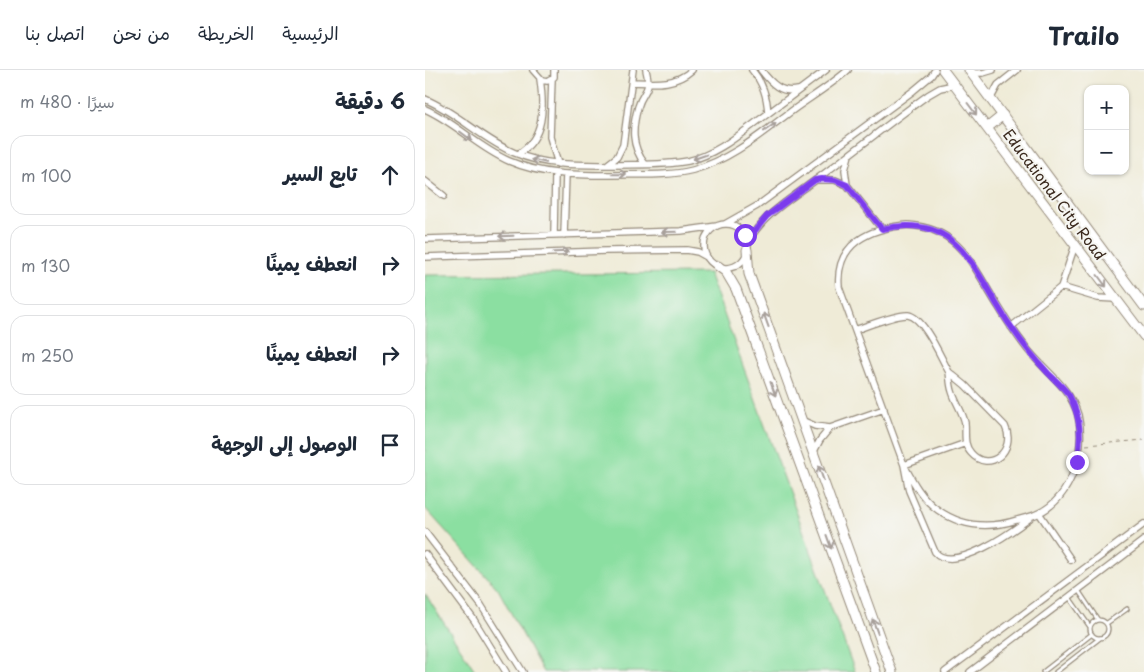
<!DOCTYPE html>
<html lang="ar">
<head>
<meta charset="utf-8">
<style>
	:root { --surface:#fff; --page:#f2f2f3; --text:#1f2937; --muted:#747a83; --line:#e0e1e3 }
	body { margin:0; font-family:"Playpen Sans","Playpen Sans Arabic",sans-serif; background:var(--page); color:var(--text); direction:rtl }
	.controls { position:absolute; right:15px; top:15px; display:grid; overflow:hidden; border-radius:10px; box-shadow:0 1px 4px #0004 }
	.controls button { width:45px; height:45px; display:grid; place-items:center; padding:0; border:0; border-bottom:1px solid var(--line); background:var(--surface); color:var(--text); font:25px sans-serif }
	.stop { position:absolute; width:15px; height:15px; margin:-11px; border:4px solid #7c3aed; border-radius:50%; background:#fff }
	.stop.end { background:#7c3aed; border-color:#fff; box-shadow:0 1px 5px #0008 }
	.list { margin:0; padding:0; list-style:none }
	h2 { display:flex; justify-content:space-between; align-items:center; height:65px; margin:0; padding:0 20px; font-size:21px }
	h2 small { font-size:16px; font-weight:400; color:var(--muted) }
	.list li { display:grid; grid-template-columns:32px 1fr auto; gap:15px; align-items:center; box-sizing:border-box; height:80px; margin:0 10px 10px; padding:0 10px; border:1px solid var(--line); border-radius:15px }
	.list b { display:block; font-size:19px; white-space:nowrap }
	.list em { font-size:16px; font-style:normal; color:var(--muted) }
	.icon { flex:none; width:28px; height:28px; fill:none; stroke:currentColor; stroke-width:2; stroke-linecap:round; stroke-linejoin:round }
	.map { position:relative; flex:none; width:719px; height:602px; overflow:hidden; direction:ltr }
	header { display:flex; align-items:center; gap:30px; box-sizing:border-box; height:70px; padding:0 25px; background:var(--surface); border-bottom:1px solid var(--line) }
	header strong { font-size:24px }
	nav { display:flex; gap:28px; margin-inline-start:auto; font-size:18px }
	main { display:flex }
	aside { flex:1; background:var(--surface) }
	.map>svg:first-child { display:block }
	.green { fill:#8bdfa1; stroke:#638460 }
	.lines { fill:none; stroke-linecap:round; stroke-linejoin:round }
	.lane-casing { stroke:#958a7a; stroke-width:5.5 }
	.street-casing { stroke:#958a7a; stroke-width:8 }
	.secondary-casing { stroke:#958a7a; stroke-width:11 }
	.path { stroke:#958a7a; stroke-width:1; stroke-dasharray:4 4; stroke-linecap:butt }
	.lane { stroke:#fff; stroke-width:3 }
	.street { stroke:#fff; stroke-width:5.5 }
	.secondary { stroke:#fff; stroke-width:9 }
	.oneway { stroke:#a79f9a }
	.route { stroke:#7c3aed; stroke-width:6 }
	.labels { text-anchor:middle; stroke-width:4; stroke-linejoin:round; paint-order:stroke }
	.street-label { font-size:15px; fill:#3b2a1e; stroke:#f6f6f2 }
</style>
</head>
<body>
<header>
<strong>Trailo</strong>
<nav><a>الرئيسية</a><a>الخريطة</a><a>من نحن</a><a>اتصل بنا</a></nav>
</header>
<main>
<div class="map">
<svg width="719" height="602" viewBox="0 0 719 602">
	<rect width="100%" height="100%" fill="#f6f6f2"/>
	<filter id="ink" filterUnits="userSpaceOnUse"><feTurbulence type="fractalNoise" baseFrequency=".02" numOctaves="2"/><feDisplacementMap in="SourceGraphic" scale="10" xChannelSelector="R" yChannelSelector="G"/><feConvolveMatrix kernelMatrix="1 2 1 2 8 2 1 2 1" color-interpolation-filters="sRGB"/></filter>
	<filter id="wash" filterUnits="userSpaceOnUse"><feTurbulence type="fractalNoise" baseFrequency=".0096" numOctaves="4" result="noise"/><feDisplacementMap in="SourceGraphic" scale="20" xChannelSelector="R" yChannelSelector="G"/><feGaussianBlur stdDeviation="1.12" result="paint"/><feColorMatrix in="noise" values="0 0 0 0 0 0 0 0 0 0 0 0 0 0 0 0 0 1.4 0 .05"/><feComposite in="paint" operator="in"/></filter>
	<g filter="url(#wash)">
		<rect width="100%" height="100%" fill="#efebd7"/>
		<path class="green" d="M 284,203 L 430,602 L 118,602 L 73,519 L 0,438 L 0,205 Z
			M 0,524 L 51,602 L 0,602 Z"/>
	</g>
	<g filter="url(#ink)">
		<g class="lines">
			<g class="lane-casing">
				<path id="lane" d="M 653,520 L 673,550
					M 644,527 L 665,557
					M665 559a9 9 0 1 1 18 0a9 9 0 1 1-18 0Z
					M 682,553 L 702,539
					M 618,602 L 667,564
					M 631,602 L 675,568"/>
			</g>
			<g class="street-casing">
				<path id="street" d="M 108,0 L 117,10 L 122,11 L 129,7 L 129,0
					M 327,0 C 338,13 342,26 343,43
					M 336,0 C 346,13 356,24 373,20
					M 547,3 L 558,3 L 568,0
					M 127,9 L 125,67 L 133,94
					M 207,12 C 229,13 249,16 267,0
					M 566,28 L 573,15 L 592,0
					M 0,29 C 33,43 58,70 90,83 C 121,96 152,95 184,95 C 210,94 238,96 263,91 C 293,84 316,63 341,45 C 361,30 381,15 401,0
					M 0,39 C 30,52 52,77 84,91 C 117,105 149,105 184,105 C 211,104 241,107 268,100 C 306,90 337,63 368,40 C 386,27 406,15 423,0
					M 93,84 C 120,68 119,37 115,9
					M 183,94 L 192,87 L 198,75 L 208,0
					M 220,94 C 206,76 207,58 213,37 C 218,19 227,23 221,0
					M 393,110 L 410,110 L 422,115 L 457,159
					M 0,111 L 19,126
					M 422,115 L 420,100 L 424,85
					M 300,154 L 332,136 L 488,21 L 506,6 L 510,0
					M279 176a22 22 0 1 1 44 0a22 22 0 1 1-44 0Z
					M 483,155 C 536,158 548,197 573,236 C 582,251 592,266 603,280 C 620,301 645,317 653,345 C 661,379 647,427 614,443 C 607,447 599,448 592,450 C 564,459 537,457 513,440 C 497,429 488,412 479,395 L 414,217 C 410,173 445,158 483,155 Z
					M 129,165 L 130,104
					M 139,165 L 141,104
					M 0,169 L 256,161 L 292,156
					M 323,172 C 339,143 370,126 396,106 C 432,79 467,51 503,25 L 515,18 L 529,15
					M 650,175 L 636,217 L 673,228 L 690,229
					M 0,187 L 181,181 L 262,180 L 273,182 L 282,187
					M 586,257 L 636,217
					M 430,260 C 442,256 471,244 483,245 C 499,247 516,288 524,302
					M 524,302 L 540,315 L 580,356 C 592,380 564,404 546,383 C 538,374 541,364 540,353 C 538,342 530,332 527,321 C 525,315 525,308 524,302 Z
					M 376,350 L 390,356 L 405,358
					M 541,373 L 479,395 L 484,421 L 510,482 C 529,504 588,461 605,448
					M 388,383 L 395,370 L 405,358 L 459,339
					M 614,443 L 646,490
					M 0,462 L 56,535 L 98,602
					M 0,484 L 49,550 L 81,602
					M 520,602 L 719,454
					M 545,602 L 719,470"/>
			</g>
			<g class="secondary-casing">
				<path id="secondary" d="M 518,0 L 719,266
					M 544,0 L 719,236
					M 562,58 L 578,45
					M 322,180 L 324,204 L 328,215 L 467,602
					M 293,196 L 301,202 L 311,219 L 451,602"/>
			</g>
			<path class="path" d="M 661,375 L 719,370"/>
			<use href="#lane" class="lane"/>
			<use href="#street" class="street"/>
			<use href="#secondary" class="secondary"/>
		</g>
		<defs><path id="oneway-shaft" d="M-6 0H5M1.5-3L5.5 0L1.5 3" fill="none" stroke-width="1.6" stroke-linecap="round" stroke-linejoin="round" transform="scale(1.25)"/></defs>
		<g class="oneway">
			<use href="#oneway-shaft" transform="translate(547 39) rotate(53)"/>
			<use href="#oneway-shaft" transform="translate(345 57) rotate(-36)"/>
			<use href="#oneway-shaft" transform="translate(41 66) rotate(37)"/>
			<use href="#oneway-shaft" transform="translate(275 87) rotate(161)"/>
			<use href="#oneway-shaft" transform="translate(114 91) rotate(-166)"/>
			<use href="#oneway-shaft" transform="translate(194 104) rotate(-1)"/>
			<use href="#oneway-shaft" transform="translate(244 162) rotate(179)"/>
			<use href="#oneway-shaft" transform="translate(81 166) rotate(178)"/>
			<use href="#oneway-shaft" transform="translate(136 182) rotate(-2)"/>
			<use href="#oneway-shaft" transform="translate(677 211) rotate(53)"/>
			<use href="#oneway-shaft" transform="translate(341 250) rotate(-110)"/>
			<use href="#oneway-shaft" transform="translate(348 319) rotate(70)"/>
			<use href="#oneway-shaft" transform="translate(396 403) rotate(-110)"/>
			<use href="#oneway-shaft" transform="translate(404 472) rotate(70)"/>
			<use href="#oneway-shaft" transform="translate(450 556) rotate(-110)"/>
		</g>
	</g>
	<g class="lines" filter="url(#ink)">
		<path class="route" d="M 320,165 L 323,172 L 328,163 L 342,146 L 390,110 L 397,109 L 410,110 L 422,115 L 457,159 C 538,141 549,205 587,258 C 598,274 610,289 623,303 C 630,310 638,317 644,325 C 656,347 657,368 652,392"/>
	</g>
	<g class="labels">
		<g class="street-label">
			<text transform="translate(629 125) rotate(53)" y="5">Educational City Road</text>
		</g>
	</g>
</svg>
<div class="controls">
<button>+</button>
<button>−</button>
</div>
<div class="stop" style="left:320px;top:165px"></div>
<div class="stop end" style="left:652px;top:392px"></div>
</div>
<aside>
<h2>6 دقيقة<small>سيرًا · 480 m</small></h2>
<ul class="list">
<li><svg class="icon" aria-label="ahead" viewBox="0 0 24 24"><path d="M12 20V5M6 11l6-6 6 6"/></svg><div><b>تابع السير</b></div><em>100 m</em></li>
<li><svg class="icon" aria-label="right" viewBox="0 0 24 24"><path d="M7 20v-9h11M14 6l5 5-5 5"/></svg><div><b>انعطف يمينًا</b></div><em>130 m</em></li>
<li><svg class="icon" aria-label="right" viewBox="0 0 24 24"><path d="M7 20v-9h11M14 6l5 5-5 5"/></svg><div><b>انعطف يمينًا</b></div><em>250 m</em></li>
<li><svg class="icon" aria-label="arrive" viewBox="0 0 24 24"><path d="M6 21V4h12l-3 4 3 4H6"/></svg><div><b>الوصول إلى الوجهة</b></div></li>
</ul>
</aside>
</main>
</body>
</html>
